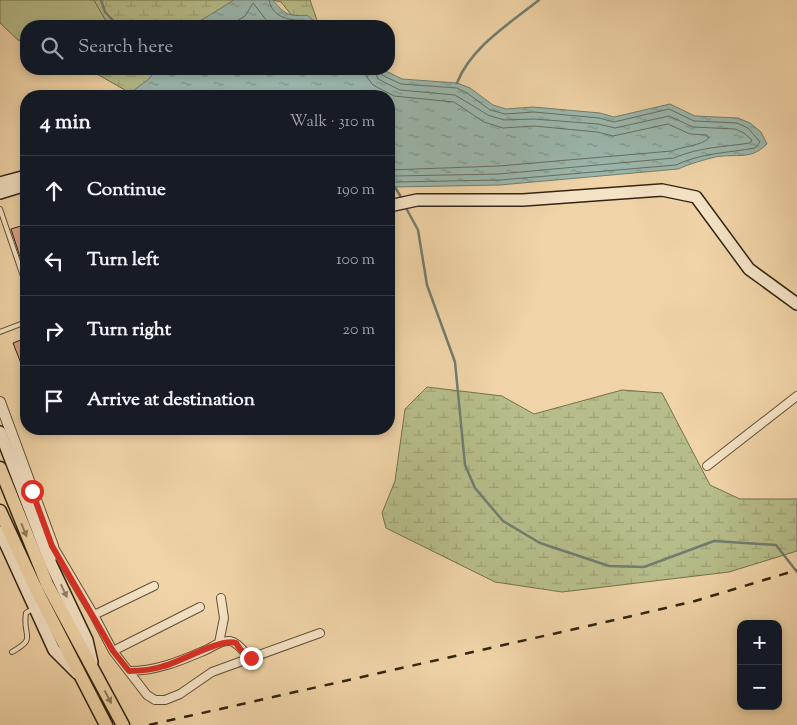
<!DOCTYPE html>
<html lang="en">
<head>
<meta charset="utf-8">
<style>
	:root { --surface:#171b24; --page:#242831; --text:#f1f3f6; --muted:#9ea1a6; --line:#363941 }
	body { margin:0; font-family:"Sorts Mill Goudy",serif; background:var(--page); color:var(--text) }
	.controls { position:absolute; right:15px; bottom:15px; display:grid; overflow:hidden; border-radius:10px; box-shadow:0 2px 8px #0003 }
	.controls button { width:45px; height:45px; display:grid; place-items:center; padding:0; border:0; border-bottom:1px solid var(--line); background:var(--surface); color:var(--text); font:25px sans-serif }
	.stop { position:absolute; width:15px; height:15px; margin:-11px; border:4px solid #d93025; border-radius:50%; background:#fff }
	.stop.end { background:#d93025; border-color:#fff; box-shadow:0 1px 5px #0008 }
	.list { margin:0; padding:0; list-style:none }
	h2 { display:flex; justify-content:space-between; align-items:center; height:65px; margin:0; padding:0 20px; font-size:21px }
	h2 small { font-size:16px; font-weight:400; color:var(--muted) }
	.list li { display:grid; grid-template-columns:32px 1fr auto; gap:15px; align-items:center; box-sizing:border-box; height:70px; padding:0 20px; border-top:1px solid var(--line) }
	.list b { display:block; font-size:19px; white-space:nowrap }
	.list em { font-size:16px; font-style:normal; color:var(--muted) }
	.icon { flex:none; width:28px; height:28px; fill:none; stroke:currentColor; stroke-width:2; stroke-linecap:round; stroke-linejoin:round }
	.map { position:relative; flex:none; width:797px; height:725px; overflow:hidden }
	.search { position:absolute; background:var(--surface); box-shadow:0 2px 8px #0003; left:20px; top:20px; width:375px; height:55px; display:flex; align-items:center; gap:12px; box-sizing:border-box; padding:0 18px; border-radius:20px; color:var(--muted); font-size:19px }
	.panel { position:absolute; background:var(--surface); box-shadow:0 2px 8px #0003; left:20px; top:90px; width:375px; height:345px; border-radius:20px }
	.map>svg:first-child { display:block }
	.grass { fill:#b6bd8a; stroke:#74714e }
	.wetland { fill:url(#wetland-marsh); stroke:#74714e }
	.water { fill:url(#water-ripples); stroke:#717d6f }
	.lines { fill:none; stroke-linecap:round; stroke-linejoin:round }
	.shore { stroke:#676e60; stroke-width:1 }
	.stream { stroke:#717d6f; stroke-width:2.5 }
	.building { fill:#dea38b; stroke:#332512 }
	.service-casing { stroke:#625137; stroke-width:6 }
	.minor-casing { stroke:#625137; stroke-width:10 }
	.tertiary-casing { stroke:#625137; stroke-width:12 }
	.secondary-casing { stroke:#332512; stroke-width:14 }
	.trunk-casing { stroke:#332512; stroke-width:15 }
	.service { stroke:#f5e3c6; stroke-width:4 }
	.minor { stroke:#f5e3c6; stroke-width:8 }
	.tertiary { stroke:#f5e3c6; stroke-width:10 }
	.secondary { stroke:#f5e3c6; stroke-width:11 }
	.trunk { stroke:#f0d4a7; stroke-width:12 }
	.rail { stroke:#332512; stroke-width:2.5; stroke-dasharray:9 9; stroke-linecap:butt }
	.oneway { fill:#927c5c }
	.oneway2 { fill:#94846c }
	.route { stroke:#d93025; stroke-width:6 }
</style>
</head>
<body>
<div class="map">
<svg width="797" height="725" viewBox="0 0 797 725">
	<defs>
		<pattern id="wetland-marsh" width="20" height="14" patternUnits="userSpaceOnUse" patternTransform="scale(1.25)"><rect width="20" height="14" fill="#b6bd8a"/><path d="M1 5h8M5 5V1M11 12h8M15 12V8" fill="none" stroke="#9da276"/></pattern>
		<pattern id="water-ripples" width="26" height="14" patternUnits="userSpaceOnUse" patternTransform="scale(1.25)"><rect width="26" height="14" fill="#9bb7ad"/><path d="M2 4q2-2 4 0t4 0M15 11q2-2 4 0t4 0" fill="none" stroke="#7f958b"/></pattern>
	</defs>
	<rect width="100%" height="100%" fill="#f0d4a7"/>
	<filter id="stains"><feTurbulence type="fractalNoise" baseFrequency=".004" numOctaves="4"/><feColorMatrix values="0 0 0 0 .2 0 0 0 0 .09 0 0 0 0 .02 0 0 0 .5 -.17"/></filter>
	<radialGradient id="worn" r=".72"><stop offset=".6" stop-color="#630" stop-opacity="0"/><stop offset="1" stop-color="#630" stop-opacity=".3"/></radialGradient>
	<path class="grass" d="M 0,0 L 94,0 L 109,26 L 26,26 L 26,42 L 18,40 L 0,23 Z"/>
	<path class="wetland" d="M 94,0 L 236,0 L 192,26 L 109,26 Z
		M 273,0 L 310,0 L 318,23 L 293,17 L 281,2 Z
		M 88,69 L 158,69 L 152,82 L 127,96 L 125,90 Z
		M 427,387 L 502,396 L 534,414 L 622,390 L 662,393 L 710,485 L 740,499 L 797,499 L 797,551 L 729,572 L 562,592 L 495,582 L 386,528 L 382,513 L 395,481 L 405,409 Z"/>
	<path class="water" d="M 234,0 L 273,0 C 284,14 289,17 307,15 L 320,26 L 192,26 Z
		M 156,69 L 374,69 L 388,72 L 402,79 L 457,83 L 470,88 L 493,105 L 506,109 L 533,107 L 600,113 L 614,117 L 670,104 L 695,116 L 738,118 L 750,123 L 761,132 L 767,144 C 750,161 737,153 715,157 C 703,160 689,164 678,169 L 500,185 L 395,187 L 389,193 L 389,96 L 126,96 L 149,79 Z"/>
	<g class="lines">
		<path class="shore" d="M 269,0 C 272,18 291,21 305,20 L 314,26
			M 229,26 L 245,16 L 253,3 L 271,26
			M 366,69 L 367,77 L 373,85 L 394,96 L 454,102 L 484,122 L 503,128 L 534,126 L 597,132 L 613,136 L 668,124 L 690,134 L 707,135 L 709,138 C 701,146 683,146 672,151 L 499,166 L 389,170
			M 374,69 L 378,79 L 400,90 L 455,95 L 488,115 L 504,120 L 534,119 L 598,124 L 615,128 L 669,116 L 693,127 L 735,129 L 744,133 L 752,140 L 750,143 C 724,147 699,147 674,158 L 499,174 L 395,176 L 389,178
			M 380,69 L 382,75 L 401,84 L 457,88 L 467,93 L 490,110 L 505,114 L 534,112 L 599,118 L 614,122 L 669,109 L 694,121 L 737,123 L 748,128 L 760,142 L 755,148 C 727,153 701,153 676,165 L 500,180 L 395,182 L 389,186"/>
		<path class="stream" d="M 101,0 L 105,12 L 118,26
			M 457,83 C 471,47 509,24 539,0
			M 395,187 L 402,199
			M 405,206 L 418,230 L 427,285 L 455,362 L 465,465 L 475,488 L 503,521 L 540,543 L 609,566 L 644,567 L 714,541 L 776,545 L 797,572"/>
	</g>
	<path class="building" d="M 24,225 L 26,232 L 25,272 L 11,229 Z
		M 26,338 L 26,376 L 13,343 Z"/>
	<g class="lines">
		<g class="service-casing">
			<path id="service" d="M 0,209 L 26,285
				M 0,332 L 26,322
				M 12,652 C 38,637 22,638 26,613 L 34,608"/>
		</g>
		<g class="minor-casing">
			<path id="minor" d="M 707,466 L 797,396
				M 53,546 L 94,615 L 154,586
				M 94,615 L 113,651 L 200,607
				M 219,643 L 224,618 L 221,598
				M 113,651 L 147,695 L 155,700 L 165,700 L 180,694 L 212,672 L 320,633
				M 129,671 C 155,671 178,662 201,652 C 211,649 219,640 230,641 C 238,642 245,654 251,658"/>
		</g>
		<g class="tertiary-casing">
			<path id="tertiary" d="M 0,402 L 53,546 L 50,562"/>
		</g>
		<g class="secondary-casing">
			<path id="secondary" d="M 0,183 L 26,176
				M 0,193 L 26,185
				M 389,206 L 417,200 L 523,200 L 662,190 L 696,197 L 749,269 L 797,304
				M 0,432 L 50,562 L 87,640 L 92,662
				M 0,532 L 54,650 L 77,673"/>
		</g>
		<g class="trunk-casing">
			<path id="trunk" d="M 0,468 L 47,584 L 123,725
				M 0,511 L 36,589 L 106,725"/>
		</g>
		<use href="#service" class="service"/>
		<use href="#minor" class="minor"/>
		<use href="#tertiary" class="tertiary"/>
		<use href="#secondary" class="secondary"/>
		<use href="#trunk" class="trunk"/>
		<path class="rail" d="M 149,725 L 619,619 L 695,601 L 797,570"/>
	</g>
	<defs><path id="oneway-solid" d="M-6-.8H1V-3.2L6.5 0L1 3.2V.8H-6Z" transform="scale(1.25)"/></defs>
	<g class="oneway">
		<use href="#oneway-solid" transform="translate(24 530) rotate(68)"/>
		<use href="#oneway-solid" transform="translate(108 697) rotate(62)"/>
	</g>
	<use class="oneway2" href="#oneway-solid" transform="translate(64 591) rotate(65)"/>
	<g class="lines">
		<path class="route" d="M 32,491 L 52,546 L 113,651 L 129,671 C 141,671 152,670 164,666 C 182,661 221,638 236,643 L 240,649 L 251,658"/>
	</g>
	<rect width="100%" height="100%" filter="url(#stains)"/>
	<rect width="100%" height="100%" fill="url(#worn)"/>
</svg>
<div class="controls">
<button>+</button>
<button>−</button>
</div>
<div class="stop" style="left:32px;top:491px"></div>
<div class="stop end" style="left:251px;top:658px"></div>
<div class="search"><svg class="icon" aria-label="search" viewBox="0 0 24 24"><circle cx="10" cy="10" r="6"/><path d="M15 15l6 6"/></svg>Search here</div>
<section class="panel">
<h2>4 min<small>Walk · 310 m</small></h2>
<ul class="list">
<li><svg class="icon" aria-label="ahead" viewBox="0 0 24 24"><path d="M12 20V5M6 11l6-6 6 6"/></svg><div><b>Continue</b></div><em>190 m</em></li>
<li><svg class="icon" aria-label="left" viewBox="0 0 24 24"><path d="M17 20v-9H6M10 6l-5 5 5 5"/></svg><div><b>Turn left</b></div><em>100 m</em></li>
<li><svg class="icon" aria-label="right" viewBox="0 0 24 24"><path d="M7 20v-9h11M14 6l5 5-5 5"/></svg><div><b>Turn right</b></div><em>20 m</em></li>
<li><svg class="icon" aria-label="arrive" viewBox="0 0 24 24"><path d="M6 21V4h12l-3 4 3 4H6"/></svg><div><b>Arrive at destination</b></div></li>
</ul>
</section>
</div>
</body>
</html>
